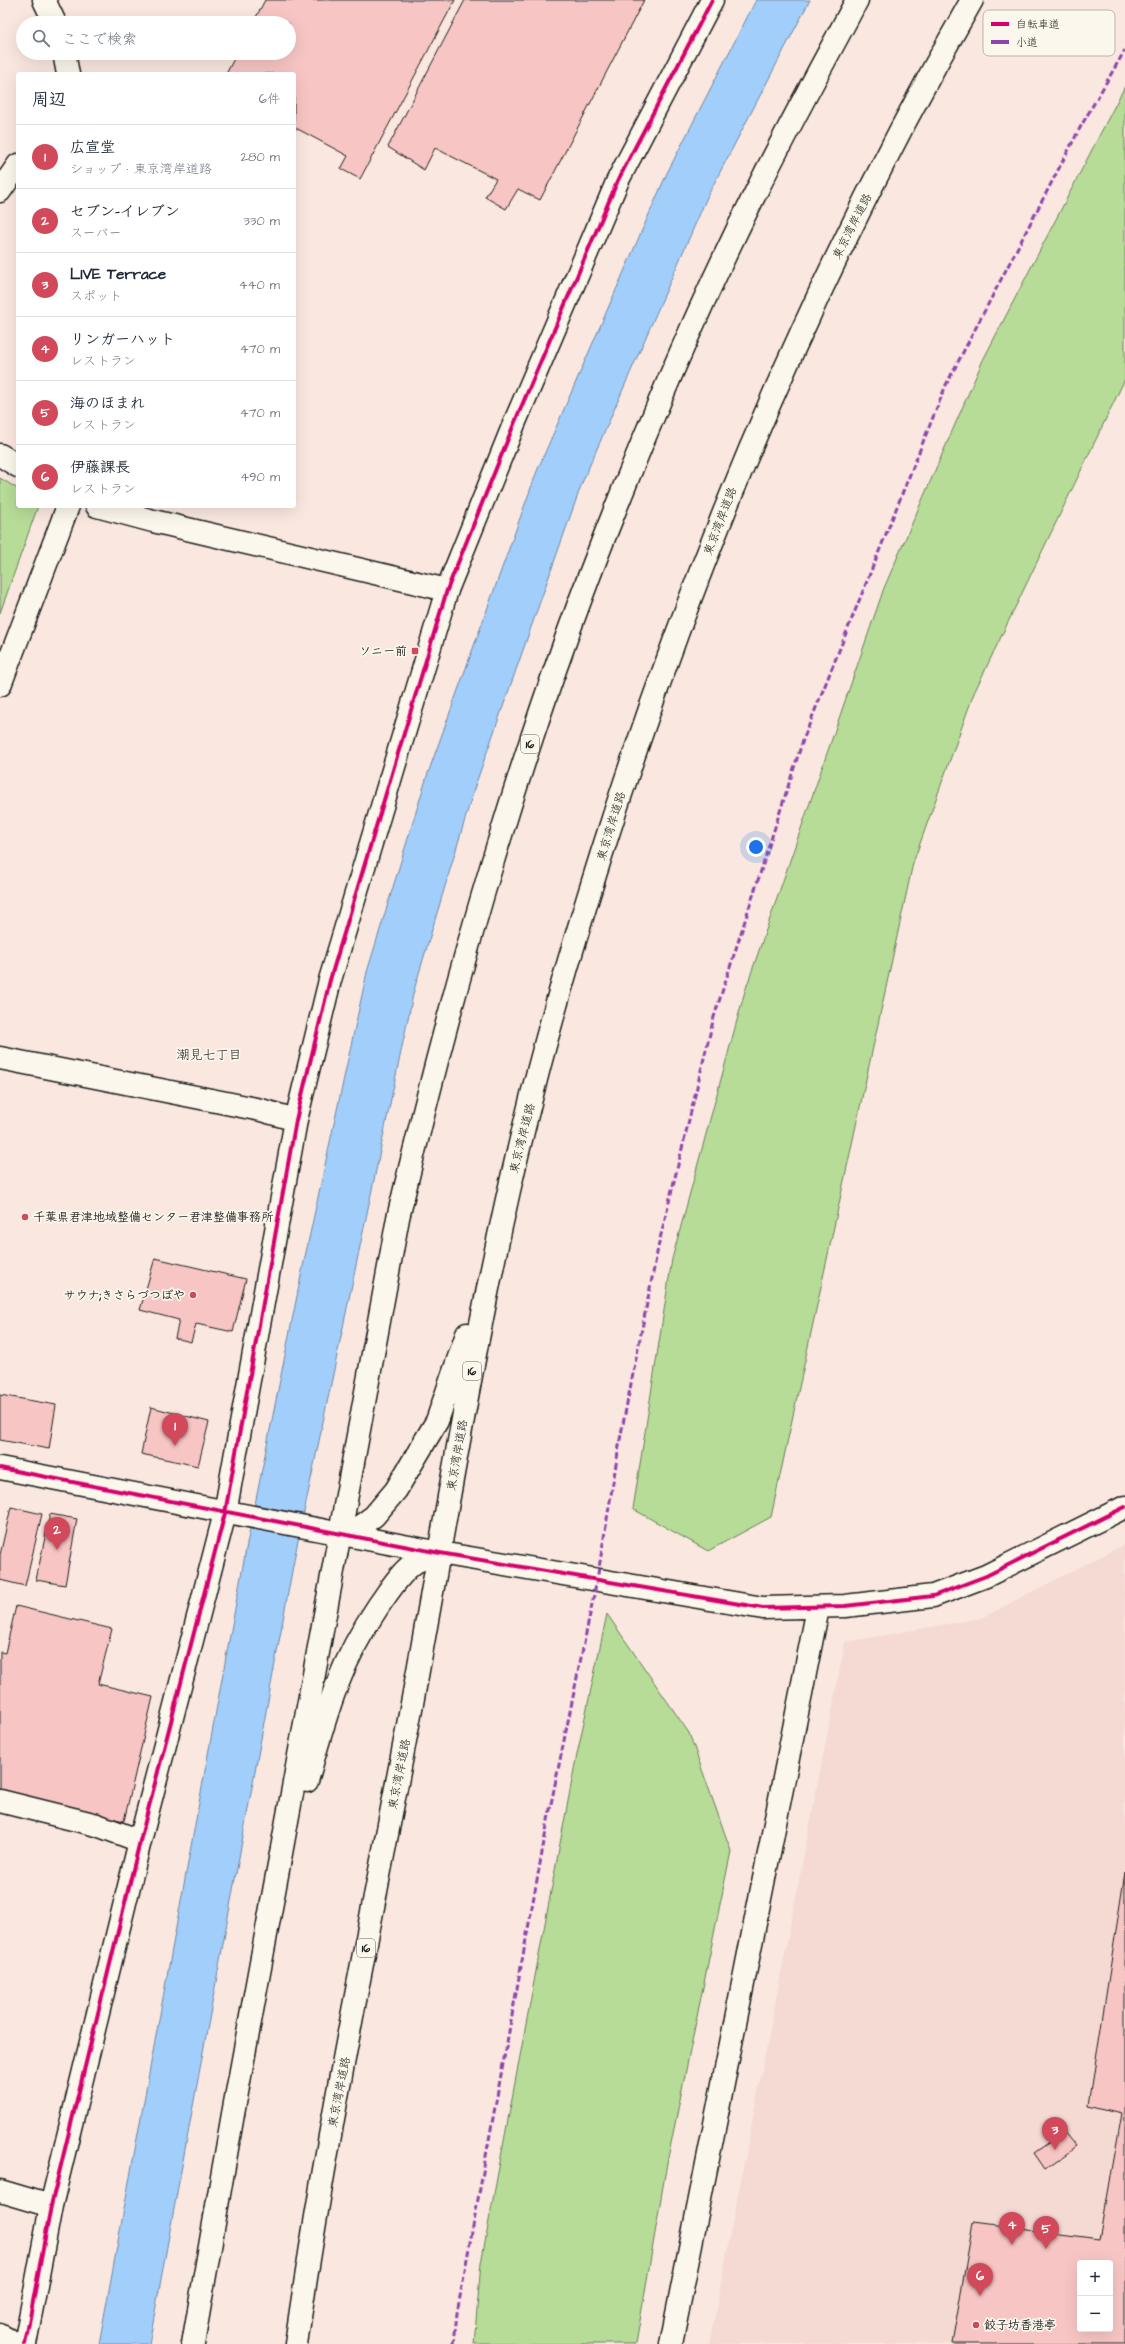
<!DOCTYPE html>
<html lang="ja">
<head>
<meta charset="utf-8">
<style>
	:root { --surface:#fff; --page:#f2f2f3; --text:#1f2937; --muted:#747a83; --line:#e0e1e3; --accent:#d1495b }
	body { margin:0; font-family:"Architects Daughter","Klee One",sans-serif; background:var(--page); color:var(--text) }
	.controls { position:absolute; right:12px; bottom:12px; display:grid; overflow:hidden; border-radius:4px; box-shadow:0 4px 16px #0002 }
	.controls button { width:36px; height:36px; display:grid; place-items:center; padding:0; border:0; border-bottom:1px solid var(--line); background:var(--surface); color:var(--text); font:20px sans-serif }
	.you { position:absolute; left:756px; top:847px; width:14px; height:14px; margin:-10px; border:3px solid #fff; border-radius:50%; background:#1a73e8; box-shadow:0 0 0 6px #1a73e833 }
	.badge { display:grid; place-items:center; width:26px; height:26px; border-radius:50%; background:var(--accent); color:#fff; font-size:13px; font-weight:700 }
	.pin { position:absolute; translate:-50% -33px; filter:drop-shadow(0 1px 2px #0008) }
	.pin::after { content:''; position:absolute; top:21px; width:14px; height:12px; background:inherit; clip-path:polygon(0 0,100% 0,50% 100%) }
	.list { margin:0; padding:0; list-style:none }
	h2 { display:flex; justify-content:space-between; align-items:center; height:52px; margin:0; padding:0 16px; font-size:17px }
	h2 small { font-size:13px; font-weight:400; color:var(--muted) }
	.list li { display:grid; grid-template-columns:26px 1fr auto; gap:12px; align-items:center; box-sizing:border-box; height:64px; padding:0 16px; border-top:1px solid var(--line) }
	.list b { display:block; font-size:15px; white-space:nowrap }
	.list p { margin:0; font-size:13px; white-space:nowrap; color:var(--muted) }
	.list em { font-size:13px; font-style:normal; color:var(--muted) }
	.icon { flex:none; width:22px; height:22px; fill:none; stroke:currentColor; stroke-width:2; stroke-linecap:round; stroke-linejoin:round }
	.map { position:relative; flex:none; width:1125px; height:2344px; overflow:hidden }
	.search { position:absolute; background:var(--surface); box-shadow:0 4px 16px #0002; left:16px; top:16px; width:280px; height:44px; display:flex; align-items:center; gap:10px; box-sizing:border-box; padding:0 14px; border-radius:22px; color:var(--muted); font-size:15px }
	.panel { position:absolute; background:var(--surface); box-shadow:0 4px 16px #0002; left:16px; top:72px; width:280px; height:436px; border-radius:4px }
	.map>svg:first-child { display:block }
	.built { fill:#f5dad4; fill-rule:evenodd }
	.green { fill:#b6dc97; stroke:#697c5a }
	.water { fill:#a2cefc; stroke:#6c87a2 }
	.building { fill:#f7c6c4; stroke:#1c1c1c; fill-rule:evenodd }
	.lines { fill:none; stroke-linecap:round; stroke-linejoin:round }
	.minor-casing { stroke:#1c1c1c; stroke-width:25 }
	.tertiary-casing { stroke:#1c1c1c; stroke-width:25 }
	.primary-casing { stroke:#1c1c1c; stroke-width:25 }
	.trunk-casing { stroke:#1c1c1c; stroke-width:25 }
	.minor { stroke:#fbf7ec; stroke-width:22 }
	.tertiary { stroke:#fbf7ec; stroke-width:22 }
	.primary { stroke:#fbf7ec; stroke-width:22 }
	.trunk { stroke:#fbf7ec; stroke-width:22 }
	.quiet { stroke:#8e44ad; stroke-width:3; stroke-dasharray:6 3; stroke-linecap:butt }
	.cycleway-casing { stroke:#fbf7ec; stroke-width:6 }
	.cycleway { stroke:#d6006c; stroke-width:4 }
	.poi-dot { fill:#d1495b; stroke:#fbf7ec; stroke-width:1.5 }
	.labels { text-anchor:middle; stroke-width:3.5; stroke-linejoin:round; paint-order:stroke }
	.shield { fill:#fbf7ec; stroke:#5f5e5a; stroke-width:1 }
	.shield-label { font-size:11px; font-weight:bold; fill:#1c1c1c }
	.street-label { font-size:12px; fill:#1c1c1c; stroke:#fbf7ec }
	.poi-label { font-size:12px; font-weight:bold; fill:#1c1c1c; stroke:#fbf7ec; text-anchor:end }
	.neighbourhood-label { font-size:13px; fill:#1c1c1c; stroke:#fbf7ec }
	.key { fill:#fbf7ec; stroke:#b8b5ae; stroke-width:1 }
	.key-label { font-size:11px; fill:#1c1c1c }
</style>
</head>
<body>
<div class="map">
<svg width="1125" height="2344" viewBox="0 0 1125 2344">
	<rect width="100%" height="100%" fill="#fae8e0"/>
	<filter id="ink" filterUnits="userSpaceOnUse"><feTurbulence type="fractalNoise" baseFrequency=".025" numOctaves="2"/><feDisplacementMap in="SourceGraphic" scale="8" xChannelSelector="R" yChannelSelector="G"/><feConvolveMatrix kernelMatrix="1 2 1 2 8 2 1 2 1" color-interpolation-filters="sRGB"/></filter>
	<g filter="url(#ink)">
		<path class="built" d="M 1125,1544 L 1125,2344 L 709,2344 L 845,1642 L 981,1618 ZM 1080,2263 L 1110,2263 L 1110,2329 L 1080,2329 Z"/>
		<path class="green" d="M 1125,86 L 1125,379 L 974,693 L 913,863 L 771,1517 L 708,1551 L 633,1509 L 672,1259 L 745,991 L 884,588 L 983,360 Z
			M 0,478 L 18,489 L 18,506 L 38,506 L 0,613 Z
			M 607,1614 L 689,1733 L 731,1851 L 667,2163 L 636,2344 L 474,2344 L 481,2263 L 575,1764 Z"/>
		<path class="water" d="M 756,0 L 810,0 L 708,195 L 582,483 L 475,786 L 414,990 L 295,1555 L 149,2344 L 99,2344 L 246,1549 L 303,1266 L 367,972 L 427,776 L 537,471 L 667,173 Z"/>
		<path class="building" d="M 265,0 L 455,0 L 360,179 L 341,169 L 348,156 L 294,127 L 294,74 L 226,74 L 237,53 L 289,53 L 289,23 L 253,23 Z
			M 465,0 L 644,0 L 540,200 L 518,189 L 506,209 L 485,197 L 496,179 L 435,148 L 424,170 L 388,147 Z
			M 155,1258 L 246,1279 L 233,1332 L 196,1324 L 191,1342 L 175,1338 L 179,1320 L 140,1310 Z
			M 0,1395 L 56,1405 L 49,1449 L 0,1440 Z
			M 151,1407 L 209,1422 L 198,1466 L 141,1454 Z
			M 11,1507 L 42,1514 L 25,1586 L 0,1580 L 0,1555 Z
			M 50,1514 L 77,1519 L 65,1585 L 36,1580 Z
			M 16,1606 L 112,1629 L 98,1684 L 153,1697 L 124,1821 L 0,1792 L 0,1652 L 5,1653 Z
			M 1125,1872 L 1125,2344 L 952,2344 L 973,2223 L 1100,2239 L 1122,2113 L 1089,2105 ZM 1080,2263 L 1110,2263 L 1110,2329 L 1080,2329 Z
			M 1064,2132 L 1076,2147 L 1045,2169 L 1034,2153 Z"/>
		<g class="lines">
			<g class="minor-casing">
				<path id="minor" d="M 0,1058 L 261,1110 L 296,1120
					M 0,1801 L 97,1825 L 140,1841
					M 0,2191 L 51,2206
					M 0,2335 L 16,2344
					M 25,2344 L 51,2206 L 140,1841 L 225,1513 L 296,1120 L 330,980 L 447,590 L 514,424 L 618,180 L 712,0"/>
			</g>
			<g class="tertiary-casing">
				<path id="tertiary" d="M 0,455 L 18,466
					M 97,506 L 153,521 L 447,590
					M 0,685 L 68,506
					M 0,1468 L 440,1553 L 763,1608 L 845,1606 L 933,1596 L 986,1576 L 1125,1507
					M 671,2344 L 818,1608"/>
			</g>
			<g class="primary-casing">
				<path id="primary" d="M 44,0 L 55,23
					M 64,53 L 68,74
					M 0,191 L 18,165"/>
			</g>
			<g class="trunk-casing">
				<path id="trunk" d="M 339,1534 L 359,1527 L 374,1516 L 396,1490 L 437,1421 L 467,1334
					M 307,1781 C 326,1713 339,1664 379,1605 C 389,1591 400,1573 414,1563 C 421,1558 432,1556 440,1553
					M 193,2344 L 233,2114 L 398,1218 C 455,977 523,739 615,510 C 658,402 704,295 756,192 C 788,127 823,64 857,0
					M 296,2344 C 326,2137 369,1931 408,1725 C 446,1523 476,1319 526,1119 C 547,1032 573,945 600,859 C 694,560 816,272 972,0"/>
			</g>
			<use href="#minor" class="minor"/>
			<use href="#tertiary" class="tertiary"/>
			<use href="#primary" class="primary"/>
			<use href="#trunk" class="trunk"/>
			<path class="quiet" d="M 454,2344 L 457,2313 L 551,1804 L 597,1580 L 621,1434 L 659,1243 L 714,1017 L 803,740 L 946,385 L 1081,126 L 1125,50"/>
			<g class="cycleway-casing">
				<path id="cycleway" d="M 0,1468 L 440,1553 L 763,1608 L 845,1606 L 933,1596 L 986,1576 L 1125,1507
					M 25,2344 L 51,2206 L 140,1841 L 225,1513 L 296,1120 L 330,980 L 447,590 L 514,424 L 618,180 L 712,0"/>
			</g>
			<use href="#cycleway" class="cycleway"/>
		</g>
	</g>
	<g class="poi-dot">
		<rect x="411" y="647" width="8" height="8" rx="2"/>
		<circle cx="25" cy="1217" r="4"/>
		<circle cx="193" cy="1295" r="4"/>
		<circle cx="976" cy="2325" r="4"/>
	</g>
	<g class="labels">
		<g class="shield">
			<rect x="521" y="735" width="18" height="18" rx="3"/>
			<rect x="463" y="1362" width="18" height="18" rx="3"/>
			<rect x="357" y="1939" width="18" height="18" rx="3"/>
		</g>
		<g class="shield-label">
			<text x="530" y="748">16</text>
			<text x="472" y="1375">16</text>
			<text x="366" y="1952">16</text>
		</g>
		<g class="street-label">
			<text transform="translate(852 226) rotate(-63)" y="4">東京湾岸道路</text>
			<text transform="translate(720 521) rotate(-69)" y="4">東京湾岸道路</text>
			<text transform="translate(611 826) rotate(-73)" y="4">東京湾岸道路</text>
			<text transform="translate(522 1138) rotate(-76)" y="4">東京湾岸道路</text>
			<text transform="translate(457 1455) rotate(-80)" y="4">東京湾岸道路</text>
			<text transform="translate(399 1774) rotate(-79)" y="4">東京湾岸道路</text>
			<text transform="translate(339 2092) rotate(-79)" y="4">東京湾岸道路</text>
		</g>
		<g class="poi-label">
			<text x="407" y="655">ソニー前</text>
			<text x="33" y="1221" text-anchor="start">千葉県君津地域整備センター君津整備事務所</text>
			<text x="185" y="1299">サウナ;きさらづつぼや</text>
			<text x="984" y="2329" text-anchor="start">餃子坊香港亭</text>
		</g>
		<g class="neighbourhood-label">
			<text x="209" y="1059">潮見七丁目</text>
		</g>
	</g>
	<rect x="983" y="10" width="132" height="46" rx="6" class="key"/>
	<rect x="991" y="22" width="18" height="4" fill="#d6006c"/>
	<rect x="991" y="40" width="18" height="4" fill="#8e44ad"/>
	<g class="key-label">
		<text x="1016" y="28">自転車道</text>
		<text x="1016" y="46">小道</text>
	</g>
</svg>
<div class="controls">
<button>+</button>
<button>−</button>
</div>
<div class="you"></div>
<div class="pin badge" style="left:175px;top:1446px">1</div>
<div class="pin badge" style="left:57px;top:1550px">2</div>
<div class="pin badge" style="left:1055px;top:2150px">3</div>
<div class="pin badge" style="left:1012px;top:2245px">4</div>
<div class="pin badge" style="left:1046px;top:2249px">5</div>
<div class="pin badge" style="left:980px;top:2296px">6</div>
<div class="search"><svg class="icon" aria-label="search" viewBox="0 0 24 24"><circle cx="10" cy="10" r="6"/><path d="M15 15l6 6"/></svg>ここで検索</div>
<section class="panel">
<h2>周辺<small>6件</small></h2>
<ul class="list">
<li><span class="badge">1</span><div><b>広宣堂</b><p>ショップ · 東京湾岸道路</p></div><em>280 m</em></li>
<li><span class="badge">2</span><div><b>セブン-イレブン</b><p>スーパー</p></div><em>330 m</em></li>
<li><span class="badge">3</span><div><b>LIVE Terrace</b><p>スポット</p></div><em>440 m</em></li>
<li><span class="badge">4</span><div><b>リンガーハット</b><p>レストラン</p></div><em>470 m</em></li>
<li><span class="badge">5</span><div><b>海のほまれ</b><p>レストラン</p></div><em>470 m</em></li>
<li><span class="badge">6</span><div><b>伊藤課長</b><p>レストラン</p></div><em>490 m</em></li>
</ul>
</section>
</div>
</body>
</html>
